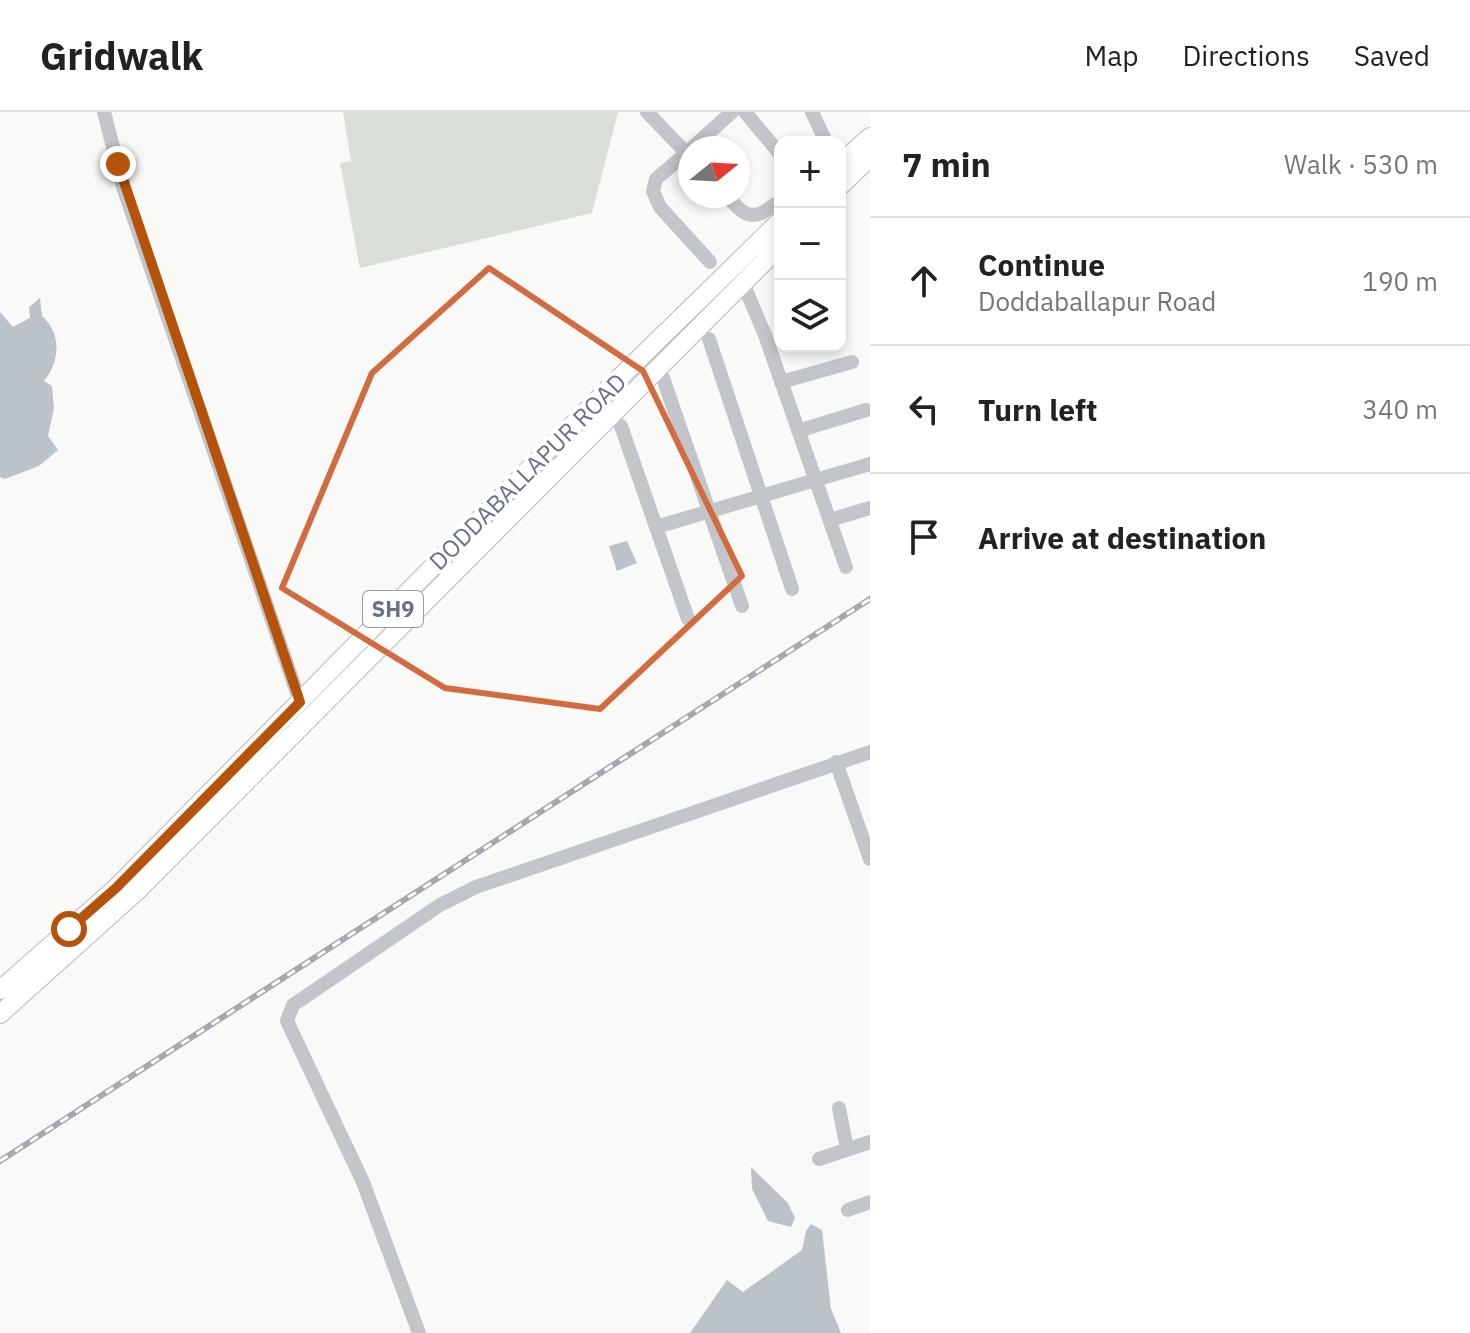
<!DOCTYPE html>
<html lang="en">
<head>
<meta charset="utf-8">
<style>
	:root { --surface:#fff; --page:#f2f2f2; --text:#222; --muted:#767676; --line:#e0e0e0 }
	body { margin:0; font-family:"IBM Plex Sans",sans-serif; background:var(--page); color:var(--text) }
	.controls { position:absolute; right:24px; top:24px; display:grid; overflow:hidden; border-radius:16px; box-shadow:0 4px 12px #0003 }
	.controls button { width:72px; height:72px; display:grid; place-items:center; padding:0; border:0; border-bottom:2px solid var(--line); background:var(--surface); color:var(--text); font:40px sans-serif }
	.compass { position:absolute; left:678px; top:24px; width:72px; height:72px; border-radius:50%; background:var(--surface); box-shadow:0 4px 12px #0003; rotate:72deg }
	.stop { position:absolute; width:24px; height:24px; margin:-18px; border:6px solid #b45309; border-radius:50%; background:#fff }
	.stop.end { background:#b45309; border-color:#fff; box-shadow:0 2px 8px #0008 }
	.list { margin:0; padding:0; list-style:none }
	h2 { display:flex; justify-content:space-between; align-items:center; height:104px; margin:0; padding:0 32px; font-size:34px }
	h2 small { font-size:26px; font-weight:400; color:var(--muted) }
	.list li { display:grid; grid-template-columns:52px 1fr auto; gap:24px; align-items:center; box-sizing:border-box; height:128px; padding:0 32px; border-top:2px solid var(--line) }
	.list b { display:block; font-size:30px; white-space:nowrap }
	.list p { margin:0; font-size:26px; white-space:nowrap; color:var(--muted) }
	.list em { font-size:26px; font-style:normal; color:var(--muted) }
	.icon { flex:none; width:44px; height:44px; fill:none; stroke:currentColor; stroke-width:2; stroke-linecap:round; stroke-linejoin:round }
	.map { position:relative; flex:none; width:870px; height:1221px; overflow:hidden }
	header { display:flex; align-items:center; gap:48px; box-sizing:border-box; height:112px; padding:0 40px; background:var(--surface); border-bottom:2px solid var(--line) }
	header strong { font-size:38px }
	nav { display:flex; gap:44px; margin-inline-start:auto; font-size:28px }
	main { display:flex }
	aside { flex:1; background:var(--surface) }
	.map>svg:first-child { display:block }
	.green { fill:#d9ded7 }
	.water { fill:#bbc3c8 }
	.lines { fill:none; stroke-linecap:round; stroke-linejoin:round }
	.major-casing { stroke:#b6b9bd; stroke-width:20 }
	.minor { stroke:#c2c5c9; stroke-width:14 }
	.major { stroke:#fff; stroke-width:18 }
	.rail-casing { stroke:#a4a9af; stroke-width:6 }
	.rail { stroke:#fff; stroke-width:3; stroke-dasharray:9; stroke-linecap:butt }
	.route { stroke:#b45309; stroke-width:10 }
	.marked { fill:none; stroke:#d26b3f; stroke-width:6; stroke-linejoin:round }
	.labels { text-anchor:middle; stroke-width:8; stroke-linejoin:round; paint-order:stroke }
	.shield { fill:#fff; stroke:#959da6; stroke-width:2 }
	.shield-label { font-size:22px; font-weight:bold; fill:#677380 }
	.street-label { font-size:24px; fill:#677380; stroke:#fff }
</style>
</head>
<body>
<header>
<strong>Gridwalk</strong>
<nav><a>Map</a><a>Directions</a><a>Saved</a></nav>
</header>
<main>
<div class="map">
<svg width="870" height="1221" viewBox="0 0 870 1221">
	<rect width="100%" height="100%" fill="#f9faf8"/>
	<path class="green" d="M 343,0 L 618,0 L 592,101 L 360,156 L 340,51 L 351,49 Z"/>
	<path class="water" d="M 40,186 L 42,204 C 62,221 60,250 44,269 L 52,274 L 54,296 L 48,324 L 58,338 L 39,354 L 5,367 L 0,365 L 0,200 L 13,215 L 30,206 L 29,195 Z
		M 627,429 L 637,451 L 617,459 L 609,434 Z
		M 751,1055 L 788,1091 L 795,1106 L 791,1115 L 768,1109 L 752,1077 Z
		M 811,1112 L 822,1118 L 831,1197 L 841,1221 L 690,1221 L 727,1168 L 743,1180 L 802,1138 L 806,1119 Z"/>
	<g class="lines">
		<g class="major-casing">
			<path id="major" d="M 840,52 L 870,25
				M 840,74 L 870,45
				M 0,878 L 116,776 L 609,276 L 780,109
				M 0,902 L 138,778 L 780,134"/>
		</g>
		<path class="minor" d="M 104,0 L 124,78 L 300,590
			M 647,0 L 690,45
			M 745,0 L 780,42
			M 812,0 L 826,30
			M 692,36 L 732,0
			M 690,38 L 656,67 L 653,79 L 660,95 L 710,150
			M 727,84 C 736,94 746,108 762,101 C 769,97 772,93 780,90
			M 743,171 L 765,223 L 846,455
			M 709,227 L 792,477
			M 663,266 L 742,494
			M 781,270 L 852,250
			M 621,314 L 688,507
			M 798,319 L 866,298
			M 830,408 L 870,396
			M 656,415 L 870,352
			M 836,650 L 870,747
			M 839,996 L 847,1037
			M 819,1047 L 870,1030
			M 848,1098 L 870,1090
			M 419,1221 L 363,1070 L 287,909 L 293,893 L 440,793 L 476,775 L 870,640"/>
		<use href="#major" class="major"/>
		<g class="rail-casing">
			<path id="rail" d="M 0,1049 L 870,487"/>
		</g>
		<use href="#rail" class="rail"/>
	</g>
	<g class="lines">
		<path class="route" d="M 69,817 L 116,776 L 300,590 L 118,52"/>
	</g>
	<path class="marked" d="M 489,156 L 643,259 L 742,464 L 600,597 L 445,576 L 282,476 L 372,261 Z"/>
	<g class="labels">
		<rect class="shield" x="363" y="479" width="60" height="36" rx="6"/>
		<g class="shield-label">
			<text x="393" y="505">SH9</text>
		</g>
		<g class="street-label">
			<text transform="translate(528 360) rotate(-45)" y="8">DODDABALLAPUR ROAD</text>
		</g>
	</g>
</svg>
<div class="controls">
<button>+</button>
<button>−</button>
<button><svg class="icon" aria-label="layers" viewBox="0 0 24 24"><path d="M12 4l9 5-9 5-9-5zM3 14l9 5 9-5"/></svg></button>
</div>
<svg class="compass" viewBox="-18 -18 36 36"><path d="M0-13l5 13h-10z" fill="#e53935"/><path d="M0 13l5-13h-10z" fill="#767676"/></svg>
<div class="stop" style="left:69px;top:817px"></div>
<div class="stop end" style="left:118px;top:52px"></div>
</div>
<aside>
<h2>7 min<small>Walk · 530 m</small></h2>
<ul class="list">
<li><svg class="icon" aria-label="ahead" viewBox="0 0 24 24"><path d="M12 20V5M6 11l6-6 6 6"/></svg><div><b>Continue</b><p>Doddaballapur Road</p></div><em>190 m</em></li>
<li><svg class="icon" aria-label="left" viewBox="0 0 24 24"><path d="M17 20v-9H6M10 6l-5 5 5 5"/></svg><div><b>Turn left</b></div><em>340 m</em></li>
<li><svg class="icon" aria-label="arrive" viewBox="0 0 24 24"><path d="M6 21V4h12l-3 4 3 4H6"/></svg><div><b>Arrive at destination</b></div></li>
</ul>
</aside>
</main>
</body>
</html>
